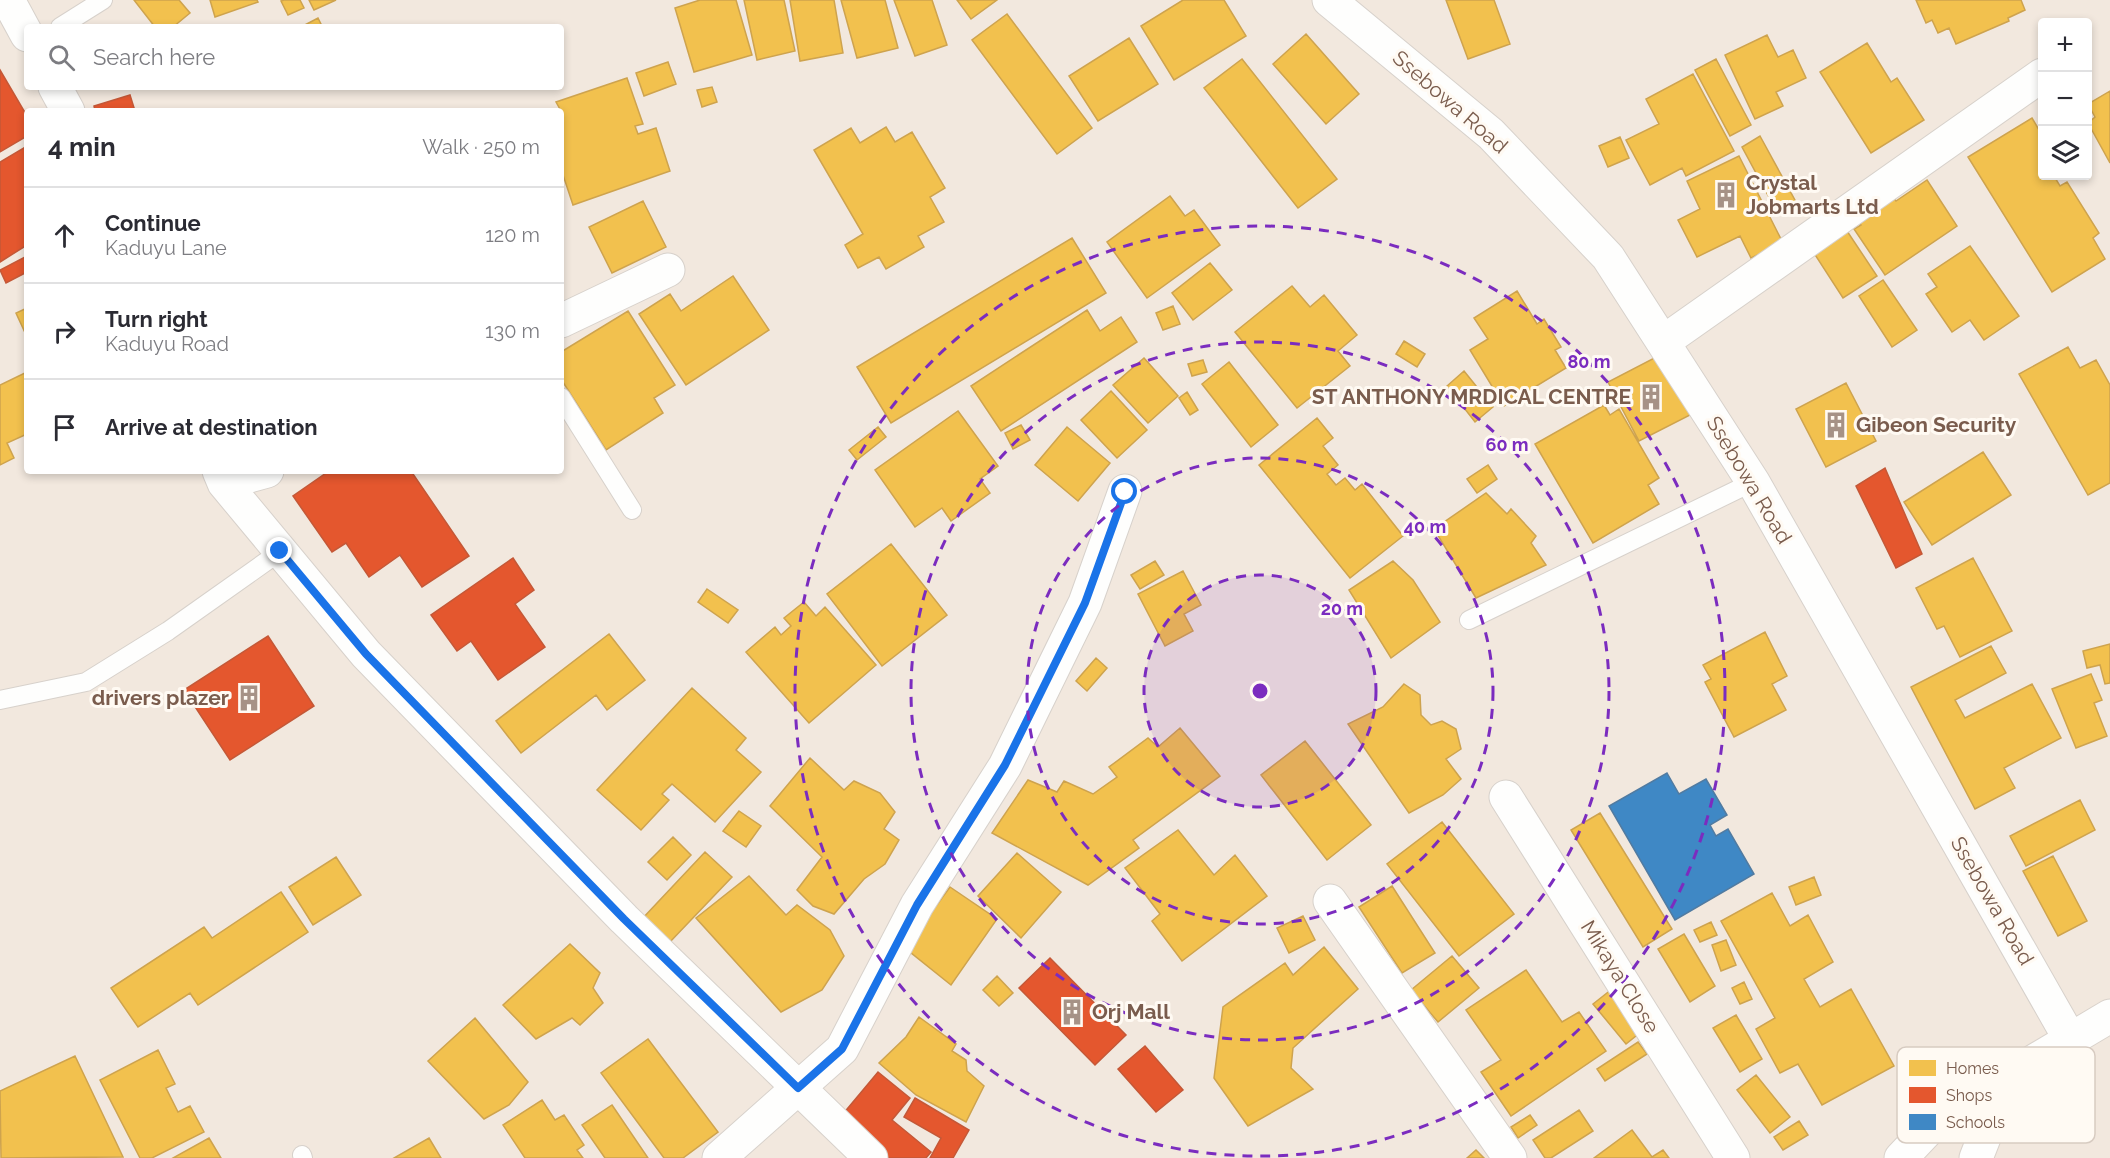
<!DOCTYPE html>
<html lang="en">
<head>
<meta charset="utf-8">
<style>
	:root { --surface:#fff; --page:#f2f2f3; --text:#2b2b33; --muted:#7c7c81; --line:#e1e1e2 }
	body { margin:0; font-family:Raleway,sans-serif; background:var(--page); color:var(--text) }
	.controls { position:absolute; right:18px; top:18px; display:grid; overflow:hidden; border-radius:6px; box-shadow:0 3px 9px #0003 }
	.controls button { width:54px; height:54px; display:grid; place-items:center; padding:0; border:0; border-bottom:2px solid var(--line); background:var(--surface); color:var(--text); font:30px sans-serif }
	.stop { position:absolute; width:18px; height:18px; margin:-14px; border:4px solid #1a73e8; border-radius:50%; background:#fff }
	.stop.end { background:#1a73e8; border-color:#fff; box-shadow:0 2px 6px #0008 }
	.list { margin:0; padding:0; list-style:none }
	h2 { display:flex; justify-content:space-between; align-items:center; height:78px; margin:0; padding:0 24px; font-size:26px }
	h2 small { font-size:20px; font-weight:400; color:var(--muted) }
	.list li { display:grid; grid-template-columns:39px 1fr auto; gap:18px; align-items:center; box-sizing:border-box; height:96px; padding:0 24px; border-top:2px solid var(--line) }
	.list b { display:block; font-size:22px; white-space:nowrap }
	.list p { margin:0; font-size:20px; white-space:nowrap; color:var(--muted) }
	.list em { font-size:20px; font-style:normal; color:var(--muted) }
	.icon { flex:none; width:33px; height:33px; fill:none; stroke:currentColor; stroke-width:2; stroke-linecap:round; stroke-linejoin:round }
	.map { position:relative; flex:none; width:2110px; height:1158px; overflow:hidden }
	.search { position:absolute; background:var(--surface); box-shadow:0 3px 9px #0003; left:24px; top:24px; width:540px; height:66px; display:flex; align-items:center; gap:15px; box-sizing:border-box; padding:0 21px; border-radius:6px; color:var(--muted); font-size:22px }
	.panel { position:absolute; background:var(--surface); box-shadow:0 3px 9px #0003; left:24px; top:108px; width:540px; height:366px; border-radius:6px }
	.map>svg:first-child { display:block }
	.residential { fill:#f2e8de; fill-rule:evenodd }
	.homes { fill:#f2c14e; stroke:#cea34e; stroke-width:1.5 }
	.shops { fill:#e4572e; stroke:#c45837; stroke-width:1.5 }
	.schools { fill:#3f88c5; stroke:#517ba1; stroke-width:1.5 }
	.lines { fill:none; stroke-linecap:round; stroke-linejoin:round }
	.service-casing { stroke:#d7d1cb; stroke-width:20 }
	.minor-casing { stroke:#d7d1cb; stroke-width:35 }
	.secondary-casing { stroke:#d9d2cb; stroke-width:35 }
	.service { stroke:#fefefd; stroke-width:18 }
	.minor { stroke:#fefefd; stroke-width:33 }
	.secondary { stroke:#fefefd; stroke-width:33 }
	.route { stroke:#1a73e8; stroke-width:8 }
	.ring { fill:none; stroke:#7b2cbf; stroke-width:3; stroke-dasharray:10 8 }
	.labels { text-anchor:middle; stroke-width:6; stroke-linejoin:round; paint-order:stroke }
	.street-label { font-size:21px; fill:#7a5c4d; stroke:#fffaf3 }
	.poi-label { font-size:21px; font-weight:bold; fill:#7a5c4d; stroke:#fffaf3; text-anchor:start }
	.key { fill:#fffaf3; stroke:#d7cbc1; stroke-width:1.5 }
	.key-label { font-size:16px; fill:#7a5c4d }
	.centre { fill:#7b2cbf; stroke:#fffaf3; stroke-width:3 }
	.ring-label { font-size:18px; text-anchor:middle; font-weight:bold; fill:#7b2cbf; stroke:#fffaf3; stroke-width:6; stroke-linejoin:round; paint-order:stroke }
</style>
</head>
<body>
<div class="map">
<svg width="2110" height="1158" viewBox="0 0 2110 1158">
	<rect width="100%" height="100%" fill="#f9f5f0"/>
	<path class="residential" d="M 0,0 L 2110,0 L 2110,1158 L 0,1158 ZM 2042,22 L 2088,22 L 2088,176 L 2042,176 ZM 27,27 L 561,27 L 561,87 L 27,87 ZM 27,111 L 561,111 L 561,471 L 27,471 Z"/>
	<path class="homes" d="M 134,0 L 179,0 L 190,13 L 173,27 L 155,27 Z
		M 210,0 L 257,0 L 258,2 L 215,17 Z
		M 284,0 L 300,0 L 304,8 L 288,15 L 281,1 Z
		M 309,0 L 336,0 L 314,10 Z
		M 700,0 L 736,0 L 752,55 L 694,72 L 675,8 Z
		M 744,0 L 784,0 L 795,51 L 757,60 Z
		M 790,0 L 834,0 L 843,53 L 800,61 Z
		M 841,0 L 885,0 L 898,48 L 857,58 Z
		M 894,0 L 932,0 L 947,45 L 915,56 Z
		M 957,0 L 997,0 L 971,19 Z
		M 1183,0 L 1224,0 L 1246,36 L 1174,80 L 1141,26 Z
		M 1446,0 L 1494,0 L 1510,44 L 1468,59 Z
		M 1916,0 L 2021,0 L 2025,10 L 2008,18 L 2009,21 L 1956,44 L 1949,28 L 1938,33 L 1932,20 L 1926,23 Z
		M 1007,14 L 1092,128 L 1057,154 L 972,40 Z
		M 318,18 L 322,26 L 301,27 Z
		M 1306,34 L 1359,94 L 1326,124 L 1273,64 Z
		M 1767,35 L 1778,57 L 1793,50 L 1806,78 L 1776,92 L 1783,106 L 1755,119 L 1725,55 Z
		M 1129,38 L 1158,84 L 1098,121 L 1069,76 Z
		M 1867,43 L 1891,82 L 1897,78 L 1924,120 L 1871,153 L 1820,72 Z
		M 1242,59 L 1337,179 L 1298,208 L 1204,88 Z
		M 1716,59 L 1751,125 L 1730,136 L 1695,70 Z
		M 668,62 L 676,84 L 644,96 L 636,73 Z
		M 1693,74 L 1734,151 L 1686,176 L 1682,168 L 1650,185 L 1626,140 L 1659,124 L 1646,99 Z
		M 627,78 L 643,124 L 635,126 L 638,134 L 656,128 L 670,171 L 573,205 L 561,169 L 561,111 L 556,102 Z
		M 712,87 L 717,102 L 702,107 L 697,90 Z
		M 2110,91 L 2110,163 L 2088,123 L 2095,117 L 2088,104 Z
		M 2032,118 L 2042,135 L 2042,149 L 2039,151 L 2042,157 L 2042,176 L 2054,176 L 2060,186 L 2067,182 L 2099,233 L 2093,238 L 2105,259 L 2052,292 L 1968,157 Z
		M 886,127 L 895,142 L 912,132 L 945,188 L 930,197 L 944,222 L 918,236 L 924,247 L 886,269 L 879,257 L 858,268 L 845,245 L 863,234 L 814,150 L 851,128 L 860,143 Z
		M 1760,136 L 1796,202 L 1777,212 L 1742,147 Z
		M 1620,137 L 1629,158 L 1608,167 L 1599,146 Z
		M 1739,156 L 1783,243 L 1751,258 L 1740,236 L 1697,257 L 1678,220 L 1700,209 L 1687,181 Z
		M 1927,180 L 1957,226 L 1885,275 L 1854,229 L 1861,225 L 1855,217 L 1890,193 L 1896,201 Z
		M 1170,196 L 1185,216 L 1194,210 L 1220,245 L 1147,298 L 1107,242 Z
		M 643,201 L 666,247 L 612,273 L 589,227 Z
		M 1845,228 L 1877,276 L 1843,298 L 1812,250 Z
		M 1072,238 L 1106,293 L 891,423 L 857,367 Z
		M 1970,246 L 2019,316 L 1984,340 L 1970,320 L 1952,332 L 1926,294 L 1937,287 L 1928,274 Z
		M 1210,263 L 1232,290 L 1193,320 L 1172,293 Z
		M 733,276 L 769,330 L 686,385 L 639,314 L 670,294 L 681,311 Z
		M 1883,280 L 1917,330 L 1892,347 L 1859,296 Z
		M 1292,286 L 1310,307 L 1324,295 L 1357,335 L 1338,351 L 1350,366 L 1297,408 L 1235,332 Z
		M 1517,291 L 1537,324 L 1544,319 L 1561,347 L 1555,350 L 1566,368 L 1504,406 L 1470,350 L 1488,339 L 1474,318 Z
		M 1173,306 L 1180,324 L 1163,330 L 1156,313 Z
		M 27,308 L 27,337 L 16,313 Z
		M 1087,310 L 1100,331 L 1121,317 L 1137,342 L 1001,431 L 971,386 Z
		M 628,311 L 675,385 L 654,398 L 663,413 L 606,450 L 561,379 L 561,352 Z
		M 1404,341 L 1425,354 L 1417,367 L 1396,354 Z
		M 2068,347 L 2080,368 L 2096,360 L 2110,385 L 2110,483 L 2088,495 L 2019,374 Z
		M 1664,353 L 1694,413 L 1639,441 L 1608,382 Z
		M 1144,358 L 1178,396 L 1148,423 L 1113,385 Z
		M 1203,360 L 1207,372 L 1192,376 L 1188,364 Z
		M 1229,362 L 1278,425 L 1251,447 L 1202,384 Z
		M 1464,371 L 1493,407 L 1475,422 L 1447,386 Z
		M 27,372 L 27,434 L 7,443 L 14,458 L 0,465 L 0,385 Z
		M 1846,383 L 1876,441 L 1826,467 L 1796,409 Z
		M 1111,391 L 1147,430 L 1117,458 L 1081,420 Z
		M 1187,392 L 1198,410 L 1190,415 L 1179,398 Z
		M 1604,405 L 1610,415 L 1619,409 L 1659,478 L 1648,485 L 1659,504 L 1593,543 L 1535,444 Z
		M 958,411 L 998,466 L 980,479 L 990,493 L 951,521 L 942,508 L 915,527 L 875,470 Z
		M 1317,418 L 1333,438 L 1323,446 L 1338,465 L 1327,474 L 1336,485 L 1345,478 L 1355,490 L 1362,484 L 1403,536 L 1350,578 L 1259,465 Z
		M 1021,425 L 1030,440 L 1013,449 L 1005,433 Z
		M 878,427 L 886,437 L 857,460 L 849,450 Z
		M 1067,427 L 1110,463 L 1078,501 L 1035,465 Z
		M 1983,452 L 2011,495 L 1932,545 L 1904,502 Z
		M 1488,465 L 1497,479 L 1477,493 L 1467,479 Z
		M 1486,493 L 1507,514 L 1511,509 L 1536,536 L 1531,543 L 1546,565 L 1476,598 L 1434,529 Z
		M 891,544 L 947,615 L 882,666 L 827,594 Z
		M 1973,558 L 2012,631 L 1960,657 L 1944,626 L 1937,629 L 1916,588 Z
		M 1155,561 L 1164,575 L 1140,589 L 1131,575 Z
		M 1393,561 L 1413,580 L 1440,622 L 1391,658 L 1349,590 Z
		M 1183,571 L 1201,605 L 1184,614 L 1193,631 L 1165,646 L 1138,594 Z
		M 707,589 L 738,610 L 728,623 L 698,602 Z
		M 804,602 L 816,616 L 825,607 L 876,665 L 809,723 L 746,652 L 775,627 L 781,635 L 791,626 L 784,618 Z
		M 1765,632 L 1787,676 L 1772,684 L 1786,710 L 1734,737 L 1705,682 L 1711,679 L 1703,665 Z
		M 609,634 L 645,680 L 607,710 L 596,695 L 521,753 L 496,721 Z
		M 2110,644 L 2110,683 L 2105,684 L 2100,665 L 2087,668 L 2083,651 Z
		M 1991,646 L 2006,673 L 1955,700 L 1965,718 L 2032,684 L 2061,738 L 2004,768 L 2015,788 L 1975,809 L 1911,687 Z
		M 1096,658 L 1107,668 L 1087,691 L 1076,681 Z
		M 2091,674 L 2102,700 L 2094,703 L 2107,736 L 2076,748 L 2052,689 Z
		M 1404,684 L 1420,695 L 1421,715 L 1431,725 L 1442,721 L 1456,729 L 1461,749 L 1446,759 L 1461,779 L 1443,795 L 1409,813 L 1348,724 L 1383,707 Z
		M 692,688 L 746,738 L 736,750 L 761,772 L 715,822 L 672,784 L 662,794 L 669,800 L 641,830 L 597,790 Z
		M 1180,728 L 1220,776 L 1133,840 L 1139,848 L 1088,885 L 992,833 L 1028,780 L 1057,792 L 1064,781 L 1093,794 L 1117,777 L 1109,767 L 1148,738 L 1158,747 Z
		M 1305,741 L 1371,825 L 1327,860 L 1261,775 Z
		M 810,758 L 844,790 L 854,781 L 880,793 L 895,812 L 884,829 L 899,840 L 885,864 L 864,879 L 834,914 L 813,906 L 797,890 L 822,857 L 770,806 Z
		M 2080,800 L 2095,830 L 2026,866 L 2010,836 Z
		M 739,811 L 761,826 L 746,847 L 723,831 Z
		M 1600,813 L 1672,929 L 1643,947 L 1571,830 Z
		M 1442,822 L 1514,914 L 1459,956 L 1387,864 Z
		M 1178,830 L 1214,875 L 1235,855 L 1267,896 L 1182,961 L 1152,921 L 1160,914 L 1125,868 Z
		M 673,837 L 691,855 L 667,880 L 648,862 Z
		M 705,852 L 732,877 L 669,943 L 642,919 Z
		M 1017,853 L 1061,892 L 1021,938 L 978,896 Z
		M 2053,856 L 2087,921 L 2058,936 L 2023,871 Z
		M 336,857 L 361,895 L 313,925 L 289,887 Z
		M 749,876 L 786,915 L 797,905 L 830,930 L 844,956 L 822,990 L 781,1012 L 696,918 Z
		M 1814,877 L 1821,895 L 1796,905 L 1789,887 Z
		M 1392,886 L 1435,953 L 1402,973 L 1359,907 Z
		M 950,887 L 997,919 L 951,985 L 905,948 Z
		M 281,892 L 308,932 L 198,1005 L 190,993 L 138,1027 L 111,988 L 204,927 L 212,938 Z
		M 1772,893 L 1790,926 L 1808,915 L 1833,962 L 1804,979 L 1820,1007 L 1851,989 L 1894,1066 L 1822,1105 L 1798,1064 L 1780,1073 L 1756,1029 L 1775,1018 L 1721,921 Z
		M 1303,916 L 1315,940 L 1289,953 L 1277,928 Z
		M 1711,922 L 1717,935 L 1700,942 L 1694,930 Z
		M 1684,934 L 1715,986 L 1690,1002 L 1658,949 Z
		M 1726,940 L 1736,965 L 1721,971 L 1712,945 Z
		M 570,944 L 600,973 L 593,988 L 603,1003 L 580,1025 L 572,1018 L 536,1039 L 503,1005 Z
		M 1324,947 L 1358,989 L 1293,1048 L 1291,1068 L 1313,1089 L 1248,1126 L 1214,1078 L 1223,1007 L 1285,963 L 1293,975 Z
		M 1452,956 L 1479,988 L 1438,1022 L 1411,990 Z
		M 1526,970 L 1562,1022 L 1579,1012 L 1606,1051 L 1511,1116 L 1481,1072 L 1501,1060 L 1466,1010 Z
		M 997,976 L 1013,993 L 999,1006 L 983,990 Z
		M 1744,982 L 1752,999 L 1740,1004 L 1732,988 Z
		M 1612,989 L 1646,1028 L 1626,1044 L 1593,1004 Z
		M 1736,1015 L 1762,1059 L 1740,1072 L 1713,1028 Z
		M 919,1017 L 956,1044 L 952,1051 L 966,1060 L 967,1071 L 984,1086 L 966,1122 L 916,1095 L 879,1063 L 906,1037 Z
		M 475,1018 L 528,1082 L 509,1105 L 484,1119 L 428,1061 Z
		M 648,1039 L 718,1132 L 683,1158 L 664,1158 L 601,1073 Z
		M 1638,1042 L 1647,1054 L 1605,1081 L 1597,1069 Z
		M 158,1050 L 175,1084 L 166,1088 L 178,1112 L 190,1106 L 204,1132 L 152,1158 L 140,1158 L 100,1080 Z
		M 75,1056 L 123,1157 L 1,1158 L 0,1091 Z
		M 1756,1075 L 1790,1117 L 1770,1133 L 1737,1090 Z
		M 542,1100 L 555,1120 L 564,1115 L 584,1145 L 577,1150 L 583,1158 L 525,1158 L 503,1125 Z
		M 612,1105 L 648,1158 L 605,1158 L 582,1125 Z
		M 1579,1110 L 1593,1131 L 1551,1158 L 1545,1158 L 1533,1140 Z
		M 1530,1115 L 1537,1125 L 1518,1138 L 1511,1127 Z
		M 1799,1121 L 1808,1135 L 1783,1150 L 1774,1137 Z
		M 1632,1130 L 1652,1157 L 1663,1150 L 1669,1158 L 1594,1158 Z
		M 209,1138 L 221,1158 L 173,1158 Z
		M 429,1138 L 441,1158 L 394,1158 Z
		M 1476,1150 L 1484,1158 L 1467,1158 Z"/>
	<path class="shops" d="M 0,70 L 27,116 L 27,136 L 0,152 Z
		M 130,95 L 135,111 L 95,111 L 94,106 Z
		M 27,146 L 27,245 L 0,262 L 0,162 Z
		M 27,256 L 27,272 L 6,283 L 0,270 Z
		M 1885,468 L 1922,554 L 1896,568 L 1856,486 Z
		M 329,471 L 411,471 L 469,556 L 422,587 L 400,555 L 369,577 L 346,543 L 332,552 L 293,496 Z
		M 513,558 L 534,590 L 515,604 L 545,647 L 498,680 L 471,641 L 457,651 L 431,615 Z
		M 268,636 L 314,706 L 230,760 L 184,690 Z
		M 1050,958 L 1126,1035 L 1095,1065 L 1019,988 Z
		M 1145,1046 L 1183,1090 L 1156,1112 L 1118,1069 Z
		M 878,1072 L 910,1098 L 892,1120 L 931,1152 L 926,1158 L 885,1158 L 838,1120 Z
		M 915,1098 L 969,1130 L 953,1158 L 930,1158 L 941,1138 L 904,1117 Z"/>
	<path class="schools" d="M 1667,773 L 1679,794 L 1706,779 L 1727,815 L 1710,825 L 1716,836 L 1728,829 L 1754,874 L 1675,920 L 1609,806 Z"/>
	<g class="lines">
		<g class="service-casing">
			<path id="service" d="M 60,27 L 103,0
				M 561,397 L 632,510
				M 1469,620 L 1753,482
				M 0,700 L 86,682 L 168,631 L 281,551
				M 302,1155 L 303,1158"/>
		</g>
		<g class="minor-casing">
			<path id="minor" d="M 8,0 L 27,35
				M 1329,0 L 1491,134 L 1608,257 L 1753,482 L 2070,1039
				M 55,87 L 68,111
				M 561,321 L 668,270
				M 1663,342 L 2042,75
				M 219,471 L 224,483 L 366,654 L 624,919 L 871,1158
				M 224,483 L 267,471
				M 1506,797 L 1733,1158
				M 1330,901 L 1510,1158
				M 719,1158 L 842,1049 L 917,905 L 1005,766 L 1085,603 L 1125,491"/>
		</g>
		<g class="secondary-casing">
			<path id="secondary" d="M 1901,1158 L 1940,1117 L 2110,1016
				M 1976,1158 L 1987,1130 L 2045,1067"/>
		</g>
		<use href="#service" class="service"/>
		<use href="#minor" class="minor"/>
		<use href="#secondary" class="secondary"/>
	</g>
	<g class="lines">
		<path class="route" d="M 280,551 L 366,654 L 624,919 L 798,1088 L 842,1049 L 917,905 L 1005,765 L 1085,603 L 1125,492"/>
	</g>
	<circle cx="1260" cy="691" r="116" fill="#7b2cbf" fill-opacity=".12"/>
	<g class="ring">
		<circle cx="1260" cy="691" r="116"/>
		<circle cx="1260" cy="691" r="233"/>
		<circle cx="1260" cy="691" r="349"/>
		<circle cx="1260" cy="691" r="465"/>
	</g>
	<defs>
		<g id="building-bare" transform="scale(2.07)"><path d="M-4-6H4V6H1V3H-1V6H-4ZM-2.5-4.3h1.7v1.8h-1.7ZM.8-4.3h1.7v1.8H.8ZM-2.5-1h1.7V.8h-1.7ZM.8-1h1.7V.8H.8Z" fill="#a69286" stroke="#fffaf3" stroke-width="2.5" paint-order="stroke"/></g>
	</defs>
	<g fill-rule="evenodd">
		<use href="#building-bare" x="1726" y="195"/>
		<use href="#building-bare" x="1651" y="397"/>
		<use href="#building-bare" x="1836" y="425"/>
		<use href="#building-bare" x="249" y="698"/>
		<use href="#building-bare" x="1072" y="1012"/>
	</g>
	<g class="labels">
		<g class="street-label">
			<text transform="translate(1450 102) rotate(41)" y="7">Ssebowa Road</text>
			<text transform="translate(1749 480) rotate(59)" y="7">Ssebowa Road</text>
			<text transform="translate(1992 901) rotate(60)" y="7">Ssebowa Road</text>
			<text transform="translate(1620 977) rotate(58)" y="7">Mikaya Close</text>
		</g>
		<g class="poi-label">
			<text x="1746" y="190">Crystal<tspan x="1746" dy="24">Jobmarts Ltd</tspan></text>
			<text x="1631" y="404" text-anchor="end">ST ANTHONY MRDICAL CENTRE</text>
			<text x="1856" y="432">Gibeon Security</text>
			<text x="229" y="705" text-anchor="end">drivers plazer</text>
			<text x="1092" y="1019">Orj Mall</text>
		</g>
	</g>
	<rect x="1897" y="1047" width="198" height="96" rx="9" class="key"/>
	<rect x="1909" y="1060" width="27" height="16" fill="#f2c14e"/>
	<rect x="1909" y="1087" width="27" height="16" fill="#e4572e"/>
	<rect x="1909" y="1114" width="27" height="16" fill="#3f88c5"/>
	<g class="key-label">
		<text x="1946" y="1074">Homes</text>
		<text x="1946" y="1101">Shops</text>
		<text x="1946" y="1128">Schools</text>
	</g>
	<circle cx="1260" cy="691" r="9" class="centre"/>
	<g class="ring-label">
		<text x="1589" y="368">80 m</text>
		<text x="1507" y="451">60 m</text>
		<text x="1425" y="533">40 m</text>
		<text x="1342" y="615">20 m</text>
	</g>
</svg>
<div class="controls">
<button>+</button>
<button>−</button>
<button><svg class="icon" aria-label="layers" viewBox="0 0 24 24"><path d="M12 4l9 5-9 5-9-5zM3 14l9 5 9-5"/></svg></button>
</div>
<div class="stop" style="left:1125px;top:492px"></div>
<div class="stop end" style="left:280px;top:551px"></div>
<div class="search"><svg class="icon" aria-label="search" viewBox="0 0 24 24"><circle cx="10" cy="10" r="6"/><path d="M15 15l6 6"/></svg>Search here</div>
<section class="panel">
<h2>4 min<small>Walk · 250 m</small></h2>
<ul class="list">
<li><svg class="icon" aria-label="ahead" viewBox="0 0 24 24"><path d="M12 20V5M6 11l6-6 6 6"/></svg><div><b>Continue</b><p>Kaduyu Lane</p></div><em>120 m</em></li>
<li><svg class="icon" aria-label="right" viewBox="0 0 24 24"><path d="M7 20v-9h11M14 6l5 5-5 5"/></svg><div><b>Turn right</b><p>Kaduyu Road</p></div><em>130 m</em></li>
<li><svg class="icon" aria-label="arrive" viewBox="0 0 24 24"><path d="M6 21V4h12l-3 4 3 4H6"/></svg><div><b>Arrive at destination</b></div></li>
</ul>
</section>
</div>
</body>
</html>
